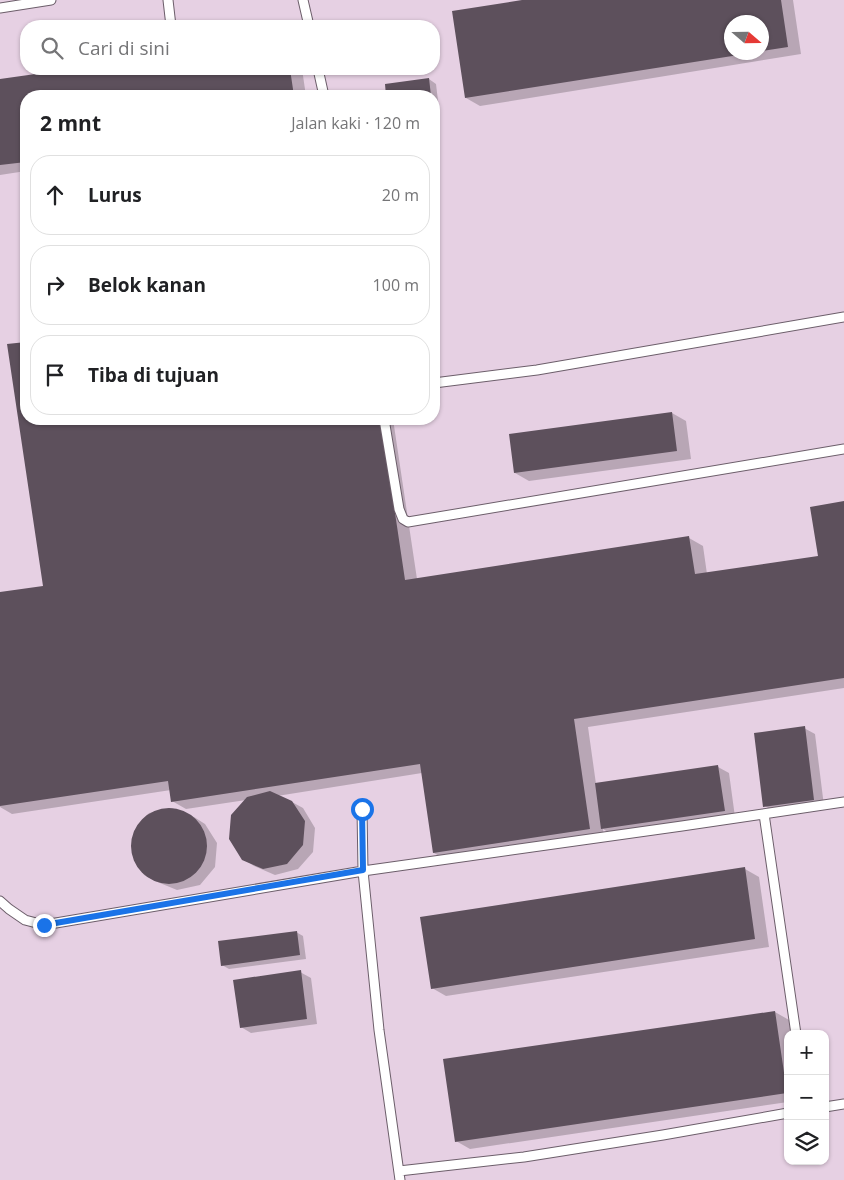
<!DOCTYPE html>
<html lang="id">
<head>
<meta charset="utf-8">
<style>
	:root { --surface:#fff; --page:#f6f6f6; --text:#202124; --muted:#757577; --line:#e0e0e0 }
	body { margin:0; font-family:"Open Sans",sans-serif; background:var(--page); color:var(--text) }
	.controls { position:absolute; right:15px; bottom:15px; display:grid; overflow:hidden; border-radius:10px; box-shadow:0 1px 4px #0004 }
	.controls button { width:45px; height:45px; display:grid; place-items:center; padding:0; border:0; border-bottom:1px solid var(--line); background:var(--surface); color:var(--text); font:25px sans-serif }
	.compass { position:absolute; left:724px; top:15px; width:45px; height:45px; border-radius:50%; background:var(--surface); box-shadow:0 1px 4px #0004; rotate:110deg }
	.stop { position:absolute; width:15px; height:15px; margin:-11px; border:4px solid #1a73e8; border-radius:50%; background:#fff }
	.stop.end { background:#1a73e8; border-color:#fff; box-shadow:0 1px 5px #0008 }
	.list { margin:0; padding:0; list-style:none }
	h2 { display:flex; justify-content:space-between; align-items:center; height:65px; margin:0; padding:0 20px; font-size:21px }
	h2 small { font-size:16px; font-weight:400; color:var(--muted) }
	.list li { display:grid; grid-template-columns:32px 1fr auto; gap:15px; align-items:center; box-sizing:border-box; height:80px; margin:0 10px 10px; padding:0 10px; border:1px solid var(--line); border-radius:20px }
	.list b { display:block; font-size:19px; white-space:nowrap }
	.list em { font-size:16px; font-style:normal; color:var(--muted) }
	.icon { flex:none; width:28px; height:28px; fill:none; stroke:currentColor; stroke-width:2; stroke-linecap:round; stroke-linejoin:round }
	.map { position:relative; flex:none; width:844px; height:1180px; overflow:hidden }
	.search { position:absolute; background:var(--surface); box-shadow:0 1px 4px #0004; left:20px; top:20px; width:420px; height:55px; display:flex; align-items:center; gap:12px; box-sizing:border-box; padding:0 18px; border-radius:20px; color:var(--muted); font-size:19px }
	.panel { position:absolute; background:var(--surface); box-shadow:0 1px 4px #0004; left:20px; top:90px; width:420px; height:335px; border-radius:20px }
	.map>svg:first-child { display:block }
	.built { fill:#e6d0e3; fill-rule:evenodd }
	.shadow { fill:#0003; fill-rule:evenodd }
	.building { fill:#5d505c }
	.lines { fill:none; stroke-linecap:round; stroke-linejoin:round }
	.service-casing { stroke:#6c5e6a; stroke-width:11 }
	.service { stroke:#fff; stroke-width:9 }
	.route { stroke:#1a73e8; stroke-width:6 }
</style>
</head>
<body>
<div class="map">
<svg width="844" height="1180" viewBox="0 0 844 1180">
	<rect width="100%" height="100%" fill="#efdfed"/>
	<path class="built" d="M 0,0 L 844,0 L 844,1180 L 0,1180 ZM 732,22 L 762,22 L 762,52 L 732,52 ZM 26,26 L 434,26 L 434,69 L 26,69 ZM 26,96 L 434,96 L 434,419 L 26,419 ZM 788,1034 L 825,1034 L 825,1161 L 788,1161 Z"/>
	<path class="shadow" d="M 530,0 L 793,0 L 801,54 L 480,106 L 466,98 ZM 732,22 L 762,22 L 762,52 L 732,52 Z
		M 79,69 L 302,69 L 306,96 L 26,96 L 26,171 L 0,175 L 0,80 Z
		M 429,79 L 436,84 L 440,117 L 434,118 L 434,96 L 387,96 L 386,85 Z
		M 26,343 L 26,419 L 393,419 L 417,579 L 689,538 L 703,546 L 707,574 L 819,557 L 844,503 L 844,688 L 588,727 L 596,784 L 718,767 L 729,773 L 735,817 L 613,835 L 603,829 L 604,837 L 448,861 L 434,853 L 422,773 L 277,796 L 292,802 L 303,808 L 315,828 L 313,852 L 298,869 L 275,875 L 254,866 L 243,859 L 246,800 L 186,809 L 172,801 L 171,790 L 12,814 L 0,807 L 0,594 L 44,587 L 9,346 Z
		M 672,413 L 686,421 L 691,459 L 529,481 L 515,473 L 510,435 Z
		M 804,728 L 815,734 L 824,806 L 775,812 L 765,806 Z
		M 172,808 L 194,817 L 205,824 L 217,843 L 215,867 L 200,885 L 177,890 L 155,881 L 144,875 L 132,854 L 134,831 L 149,813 Z
		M 745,869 L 759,877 L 769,947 L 446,996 L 432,988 Z
		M 296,932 L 303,936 L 306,959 L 229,969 L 222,965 Z
		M 300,972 L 311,978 L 317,1024 L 251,1033 L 241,1027 Z
		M 775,1012 L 789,1020 L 791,1034 L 788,1034 L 788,1102 L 470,1149 L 456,1141 Z"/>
	<path class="building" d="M 522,0 L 781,0 L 788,47 L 762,51 L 762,22 L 732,22 L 732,52 L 745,52 L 745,54 L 465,98 L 452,11 Z
		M 71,69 L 290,69 L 294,96 L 26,96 L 26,162 L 0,165 L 0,79 Z
		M 429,78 L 431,96 L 386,96 L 385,84 Z
		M 26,342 L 26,419 L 381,419 L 405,580 L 689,536 L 695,574 L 818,556 L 810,507 L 844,501 L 844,678 L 574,719 L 590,829 L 433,853 L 420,764 L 171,802 L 168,781 L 0,806 L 0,592 L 43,586 L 7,344 Z
		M 672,412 L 677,451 L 514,473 L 509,434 Z
		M 805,726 L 814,800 L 763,807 L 754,733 Z
		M 718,765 L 725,811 L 601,829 L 595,783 Z
		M 270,791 L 292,801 L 305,821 L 303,845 L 287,864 L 263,869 L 242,860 L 229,839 L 231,815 L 247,797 Z
		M131 846a38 38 0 1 1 76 0a38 38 0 1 1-76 0Z
		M 745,867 L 755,939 L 431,989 L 420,917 Z
		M 297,931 L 300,955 L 221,966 L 218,941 Z
		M 301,970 L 307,1019 L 240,1028 L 233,980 Z
		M 775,1011 L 787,1093 L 455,1142 L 443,1059 Z"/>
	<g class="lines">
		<g class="service-casing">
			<path id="service" d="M 168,0 L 171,26
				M 303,0 L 309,26
				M 0,8 L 51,0
				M 318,69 L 324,96
				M 434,383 L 537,370 L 844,317
				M 384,419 L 399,509 L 403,519 L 408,522 L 844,449
				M 362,809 L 363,871 L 379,1030 L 400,1180
				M 764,814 L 796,1034
				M 0,901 L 9,909 L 25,920 L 44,925 L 363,871 L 682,826 L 844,802
				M 825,1107 L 844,1104
				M 399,1171 L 524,1157 L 663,1135 L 788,1113"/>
		</g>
		<use href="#service" class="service"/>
	</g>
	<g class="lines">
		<path class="route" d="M 44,925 L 363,870 L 362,809"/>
	</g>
</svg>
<div class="controls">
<button>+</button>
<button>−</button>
<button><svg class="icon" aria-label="layers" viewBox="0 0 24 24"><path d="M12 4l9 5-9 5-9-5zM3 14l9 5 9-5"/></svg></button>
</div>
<svg class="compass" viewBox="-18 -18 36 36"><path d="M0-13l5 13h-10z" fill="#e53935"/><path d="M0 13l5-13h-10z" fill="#757577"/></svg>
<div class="stop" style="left:362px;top:809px"></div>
<div class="stop end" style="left:44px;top:925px"></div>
<div class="search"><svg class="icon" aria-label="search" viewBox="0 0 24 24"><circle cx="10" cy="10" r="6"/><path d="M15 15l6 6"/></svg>Cari di sini</div>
<section class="panel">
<h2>2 mnt<small>Jalan kaki · 120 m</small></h2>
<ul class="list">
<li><svg class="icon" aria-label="ahead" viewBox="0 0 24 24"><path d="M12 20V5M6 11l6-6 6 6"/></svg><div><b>Lurus</b></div><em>20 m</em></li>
<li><svg class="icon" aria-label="right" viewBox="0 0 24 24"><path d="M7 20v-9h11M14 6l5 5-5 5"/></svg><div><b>Belok kanan</b></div><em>100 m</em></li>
<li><svg class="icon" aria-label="arrive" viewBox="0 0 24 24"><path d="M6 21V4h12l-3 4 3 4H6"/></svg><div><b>Tiba di tujuan</b></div></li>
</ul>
</section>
</div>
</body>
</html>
